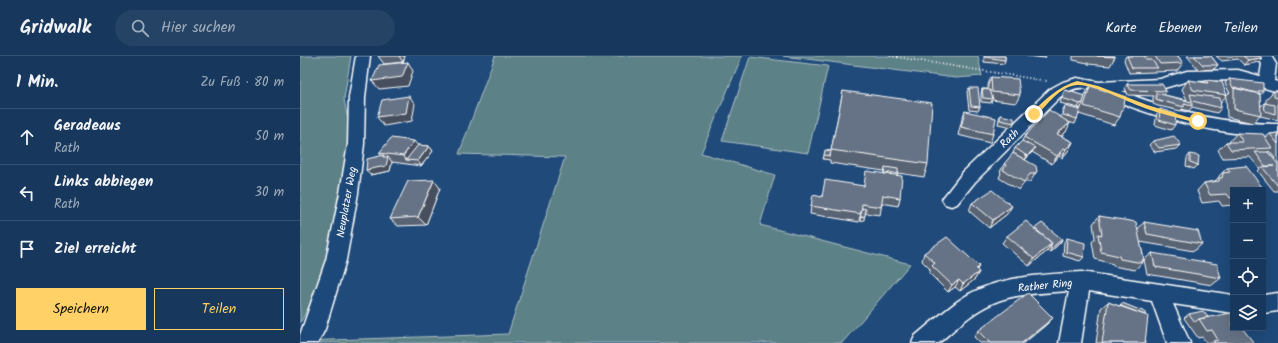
<!DOCTYPE html>
<html lang="de">
<head>
<meta charset="utf-8">
<style>
	:root { --surface:#17385c; --page:#244365; --text:#f1f3f6; --muted:#9eacbb; --line:#365272; --accent:#ffd166 }
	body { margin:0; font-family:Kalam,sans-serif; background:var(--page); color:var(--text) }
	.controls { position:absolute; right:12px; bottom:12px; display:grid; overflow:hidden; border-radius:0px; box-shadow:0 4px 16px #0002 }
	.controls button { width:36px; height:36px; display:grid; place-items:center; padding:0; border:0; border-bottom:1px solid var(--line); background:var(--surface); color:var(--text); font:20px sans-serif }
	.stop { position:absolute; width:12px; height:12px; margin:-9px; border:3px solid #ffd166; border-radius:50%; background:#fff }
	.stop.end { background:#ffd166; border-color:#fff; box-shadow:0 1px 4px #0008 }
	.list { margin:0; padding:0; list-style:none }
	h2 { display:flex; justify-content:space-between; align-items:center; height:52px; margin:0; padding:0 16px; font-size:17px }
	h2 small { font-size:13px; font-weight:400; color:var(--muted) }
	.list li { display:grid; grid-template-columns:26px 1fr auto; gap:12px; align-items:center; box-sizing:border-box; height:56px; padding:0 16px; border-top:1px solid var(--line) }
	.list b { display:block; font-size:15px; white-space:nowrap }
	.list p { margin:0; font-size:13px; white-space:nowrap; color:var(--muted) }
	.list em { font-size:13px; font-style:normal; color:var(--muted) }
	.actions { display:flex; gap:8px; padding:12px 16px }
	.actions a { flex:1; padding:9px 0; border:1px solid var(--accent); border-radius:0px; text-align:center; font-size:14px; color:var(--accent) }
	.actions .main { background:var(--accent); color:#111 }
	.icon { flex:none; width:22px; height:22px; fill:none; stroke:currentColor; stroke-width:2; stroke-linecap:round; stroke-linejoin:round }
	.map { position:relative; flex:none; width:978px; height:287px; overflow:hidden }
	header { display:flex; align-items:center; gap:24px; box-sizing:border-box; height:56px; padding:0 20px; background:var(--surface); border-bottom:1px solid var(--line) }
	header strong { font-size:19px }
	nav { display:flex; gap:22px; margin-inline-start:auto; font-size:14px }
	.search { width:280px; height:36px; background:var(--page); display:flex; align-items:center; gap:10px; box-sizing:border-box; padding:0 14px; border-radius:22px; color:var(--muted); font-size:15px }
	main { display:flex }
	aside { flex:1; background:var(--surface) }
	.map>svg:first-child { display:block }
	.green { fill:#5c8187; stroke:#aec0c3 }
	.lines { fill:none; stroke-linecap:round; stroke-linejoin:round }
	.minor-casing { stroke:#fff; stroke-width:3 }
	.path { stroke:#fff; stroke-width:2; stroke-dasharray:1 2.5; stroke-linecap:butt }
	.minor { fill:#1f4a7a; fill-rule:evenodd }
	.wall { fill:#586373; stroke:#fff; fill-rule:evenodd }
	.shaded-wall { fill:#47505e; stroke:#fff }
	.building { fill:#667386; stroke:#fff }
	.route { fill:#ffd166 }
	.labels { text-anchor:middle; stroke-width:4; stroke-linejoin:round; paint-order:stroke }
	.street-label { font-size:11px; fill:#fff; stroke:#1f4a7a }
</style>
</head>
<body>
<header>
<strong>Gridwalk</strong>
<div class="search"><svg class="icon" aria-label="search" viewBox="0 0 24 24"><circle cx="10" cy="10" r="6"/><path d="M15 15l6 6"/></svg>Hier suchen</div>
<nav><a>Karte</a><a>Ebenen</a><a>Teilen</a></nav>
</header>
<main>
<aside>
<h2>1 Min.<small>Zu Fuß · 80 m</small></h2>
<ul class="list">
<li><svg class="icon" aria-label="ahead" viewBox="0 0 24 24"><path d="M12 20V5M6 11l6-6 6 6"/></svg><div><b>Geradeaus</b><p>Rath</p></div><em>50 m</em></li>
<li><svg class="icon" aria-label="left" viewBox="0 0 24 24"><path d="M17 20v-9H6M10 6l-5 5 5 5"/></svg><div><b>Links abbiegen</b><p>Rath</p></div><em>30 m</em></li>
<li><svg class="icon" aria-label="arrive" viewBox="0 0 24 24"><path d="M6 21V4h12l-3 4 3 4H6"/></svg><div><b>Ziel erreicht</b></div></li>
</ul>
<div class="actions"><a class="main">Speichern</a><a>Teilen</a></div>
</aside>
<div class="map">
<svg width="978" height="287" viewBox="0 0 978 287">
	<rect width="100%" height="100%" fill="#1f4a7a"/>
	<filter id="ink" filterUnits="userSpaceOnUse"><feTurbulence type="fractalNoise" baseFrequency=".025" numOctaves="2"/><feDisplacementMap in="SourceGraphic" scale="8" xChannelSelector="R" yChannelSelector="G"/><feConvolveMatrix kernelMatrix="1 2 1 2 8 2 1 2 1" color-interpolation-filters="sRGB"/></filter>
	<g filter="url(#ink)">
		<path class="green" d="M 0,0 L 51,0 L 44,43 L 52,86 L 36,201 L 0,267 Z
			M 195,0 L 442,0 L 401,97 L 475,119 L 460,169 L 610,208 L 542,287 L 0,287 L 0,285 L 208,278 L 265,101 L 159,98 Z
			M 483,0 L 678,0 L 682,20 L 656,22 Z
			M 450,1 L 528,10 L 508,97 L 422,85 Z"/>
		<g class="lines">
			<g class="minor-casing">
				<path id="minor" d="M 56,0 L 70,0 L 65,41 L 64,88 L 58,137 L 46,204 L 25,273 L 18,287 L 0,287 L 0,279 L 26,204 L 40,137 L 48,88 L 49,41 Z
					M 956,0 L 971,0 L 976,8 L 974,25 L 978,26 L 978,36 L 938,24 L 888,25 L 861,33 L 822,35 C 872,56 924,68 978,68 L 978,80 C 930,80 883,69 837,53 C 819,47 802,35 783,32 C 774,31 768,36 760,41 L 675,126 L 657,148 L 651,150 L 645,148 L 642,143 L 663,116 L 750,33 L 763,26 L 777,22 L 799,26 L 860,23 L 887,15 L 938,14 L 960,20 L 962,8 Z
					M 781,216 L 933,239 L 933,257 L 873,248 L 890,287 L 867,287 L 852,245 L 789,235 L 781,287 L 759,287 L 769,235 C 745,237 716,237 693,247 C 672,256 656,272 639,287 L 612,287 L 615,280 C 629,268 643,256 658,245 C 693,220 740,219 781,216 Z
					M 978,237 L 978,255 L 963,257 L 963,239 Z"/>
			</g>
			<path class="path" d="M 590,0 L 747,25"/>
			<use href="#minor" class="minor"/>
		</g>
		<path class="wall" d="M 78,0 L 105,0 L 103,6 L 84,8 Z
			M 684,0 L 705,0 L 705,4 L 704,8 L 684,6 Z
			M 727,0 L 746,0 L 745,2 Z
			M 773,0 L 815,0 L 815,1 L 810,10 L 788,8 L 788,7 L 773,4 Z
			M 826,0 L 878,0 L 883,7 L 877,15 L 854,16 L 829,17 L 824,4 Z
			M 887,0 L 911,0 L 918,9 L 914,13 L 899,14 Z
			M 916,0 L 959,0 L 958,6 L 944,9 L 938,3 L 922,5 Z
			M 691,21 L 720,39 L 716,47 L 692,44 L 691,47 L 681,46 L 681,37 L 682,33 L 688,33 L 688,29 Z
			M 929,23 L 963,35 L 960,39 L 960,51 L 964,47 L 966,47 L 966,43 L 974,35 L 978,35 L 978,64 L 960,60 L 960,59 L 953,67 L 927,61 L 926,40 L 930,36 L 929,36 L 925,27 Z
			M 888,24 L 904,27 L 906,24 L 927,39 L 920,47 L 921,52 L 917,57 L 892,51 L 889,55 L 882,53 L 881,55 L 858,50 L 853,48 L 853,41 L 854,40 L 828,39 L 825,32 L 827,28 L 866,35 L 864,39 L 887,44 L 882,33 Z
			M 790,30 L 820,61 L 814,69 L 779,58 L 775,68 L 768,66 L 766,76 L 761,80 L 773,86 L 768,95 L 762,102 L 759,100 L 752,108 L 732,96 L 725,104 L 737,115 L 732,123 L 730,126 L 725,126 L 719,134 L 699,122 L 701,117 L 700,116 L 704,108 L 724,103 L 713,97 L 715,92 L 721,87 L 724,81 L 761,61 L 762,55 L 765,50 L 780,54 L 781,52 L 778,52 L 760,47 L 763,38 L 765,34 L 784,40 Z
			M 669,32 L 680,51 L 678,55 L 669,54 L 667,36 Z
			M 543,35 L 628,108 L 624,121 L 598,117 L 597,120 L 600,142 L 598,150 L 582,147 L 580,159 L 565,157 L 564,164 L 560,165 L 560,161 L 559,166 L 510,158 L 511,150 L 522,141 L 564,130 L 584,118 L 584,115 L 530,107 L 530,104 L 523,103 L 524,99 L 531,95 Z
			M 860,53 L 875,69 L 871,74 L 855,69 L 857,57 Z
			M 665,55 L 693,78 L 690,87 L 658,79 L 662,63 Z
			M 700,59 L 714,67 L 712,71 L 698,68 L 699,63 Z
			M 937,77 L 965,82 L 970,78 L 978,77 L 978,135 L 974,135 L 958,115 L 960,113 L 950,101 L 923,102 L 918,94 L 926,86 L 929,86 ZM 969,95 L 975,102 L 974,103 L 968,96 Z
			M 853,85 L 881,89 L 877,93 L 855,96 L 849,89 Z
			M 118,89 L 129,90 L 133,95 L 121,110 L 92,106 L 90,115 L 70,119 L 82,100 L 79,97 Z
			M 890,98 L 898,109 L 894,113 L 886,110 L 887,102 Z
			M 927,112 L 962,131 L 959,134 L 933,134 L 933,149 L 922,150 L 919,145 L 902,147 L 897,135 L 904,127 L 915,125 L 919,121 L 919,120 Z
			M 140,132 L 126,169 L 98,170 L 90,163 Z
			M 672,147 L 707,158 L 689,172 L 669,155 Z
			M 799,160 L 838,173 L 844,166 L 902,188 L 894,195 L 840,186 L 844,204 L 835,214 L 813,210 L 813,208 L 795,203 L 792,186 L 795,182 L 793,168 Z
			M 734,173 L 762,183 L 760,187 L 749,197 L 747,195 L 729,210 L 702,187 L 707,180 Z
			M 767,182 L 784,201 L 780,205 L 763,200 L 764,186 Z
			M 624,197 L 679,210 L 677,214 L 679,216 L 675,223 L 660,235 L 655,231 L 648,236 L 629,217 L 630,213 L 622,205 Z
			M 852,197 L 921,222 L 912,229 L 847,218 L 844,204 Z
			M 808,246 L 819,250 L 822,247 L 845,259 L 845,287 L 796,287 L 801,252 Z
			M 889,258 L 908,261 L 954,287 L 907,287 L 902,281 L 898,282 L 884,262 Z
			M 753,262 L 747,268 L 724,287 L 680,287 L 674,281 L 678,275 Z"/>
		<path class="shaded-wall" d="M 99,0 L 105,0 L 103,6 Z
			M 962,2 L 958,6 L 944,9 L 948,4 Z
			M 108,6 L 113,15 L 108,30 L 79,33 L 72,25 Z
			M 109,40 L 115,48 L 112,65 L 84,70 L 77,61 Z
			M 783,47 L 781,52 L 778,52 L 780,48 Z
			M 770,67 L 766,76 L 753,86 L 757,78 Z
			M 114,85 L 121,93 L 106,104 L 103,100 Z
			M 773,86 L 768,95 L 762,102 L 766,93 Z
			M 129,90 L 133,95 L 121,110 L 118,105 Z
			M 735,92 L 732,96 L 725,104 L 727,100 Z
			M 764,92 L 759,100 L 752,108 L 757,100 Z
			M 88,101 L 92,106 L 90,115 L 70,119 L 66,114 Z
			M 134,124 L 140,132 L 126,169 L 118,161 Z
			M 712,150 L 707,158 L 689,172 L 693,164 Z
			M 762,183 L 760,187 L 749,197 L 751,193 Z
			M 752,187 L 747,195 L 729,210 L 734,203 Z
			M 679,216 L 675,223 L 660,235 L 663,228 Z
			M 659,224 L 655,231 L 648,236 L 652,229 Z
			M 753,262 L 747,268 L 724,287 L 722,287 Z"/>
		<path class="building" d="M 685,0 L 705,0 L 705,4 L 685,1 Z
			M 797,0 L 815,0 L 815,1 Z
			M 827,0 L 844,0 L 847,4 L 852,4 L 858,12 L 832,12 Z
			M 855,0 L 878,0 L 883,7 L 860,8 Z
			M 894,0 L 911,0 L 918,9 L 903,9 Z
			M 943,0 L 959,0 L 962,2 L 948,4 Z
			M 108,6 L 102,21 L 72,25 L 79,9 Z
			M 691,21 L 718,23 L 720,39 L 692,36 Z
			M 929,23 L 963,27 L 963,35 L 958,35 L 960,38 L 933,32 Z
			M 888,24 L 908,27 L 906,24 L 922,26 L 927,39 L 893,34 Z
			M 827,28 L 862,28 L 866,35 L 831,34 Z
			M 790,30 L 826,41 L 820,61 L 784,50 Z
			M 934,31 L 960,38 L 961,59 L 934,53 Z
			M 669,32 L 678,32 L 680,51 L 671,50 Z
			M 682,33 L 690,34 L 693,43 L 683,42 Z
			M 765,34 L 785,40 L 783,47 L 780,48 L 762,42 Z
			M 543,35 L 632,47 L 628,108 L 531,94 Z
			M 974,35 L 978,35 L 978,42 L 974,41 Z
			M 856,37 L 892,46 L 892,50 L 884,48 L 884,51 L 862,45 L 856,43 Z
			M 890,38 L 920,42 L 921,52 L 892,45 Z
			M 109,40 L 106,57 L 77,61 L 82,44 Z
			M 964,47 L 975,49 L 975,58 L 965,55 Z
			M 765,50 L 780,54 L 777,63 L 763,59 Z
			M 860,53 L 876,58 L 875,69 L 859,64 Z
			M 749,54 L 770,67 L 757,78 L 773,86 L 766,93 L 764,92 L 757,100 L 724,81 Z
			M 665,55 L 696,62 L 693,78 L 661,71 Z
			M 700,59 L 714,62 L 714,67 L 700,64 Z
			M 937,77 L 963,78 L 972,92 L 931,94 L 926,86 L 943,86 Z
			M 978,77 L 978,88 L 970,78 Z
			M 874,80 L 881,89 L 859,92 L 853,85 Z
			M 91,82 L 114,85 L 103,100 L 79,97 Z
			M 722,85 L 735,92 L 727,100 L 715,92 Z
			M 118,89 L 129,90 L 118,105 L 106,104 Z
			M 525,94 L 531,95 L 530,100 L 524,99 Z
			M 955,96 L 968,96 L 978,108 L 978,114 L 977,114 L 978,115 L 978,130 L 962,111 L 974,110 L 965,110 Z
			M 713,97 L 736,110 L 737,115 L 735,118 L 730,118 L 724,126 L 703,114 L 706,109 L 704,108 Z
			M 890,98 L 899,100 L 898,109 L 890,106 Z
			M 84,99 L 83,101 L 88,101 L 86,110 L 66,114 L 67,103 Z
			M 946,110 L 962,131 L 953,132 L 955,134 L 933,134 L 933,141 L 930,142 L 927,138 L 910,139 L 904,127 L 919,125 L 919,122 L 922,122 L 923,117 L 930,116 L 927,112 Z
			M 585,111 L 598,113 L 598,118 L 589,116 L 589,118 L 584,118 Z
			M 566,115 L 602,120 L 600,142 L 583,139 L 581,151 L 562,148 L 561,158 L 511,150 L 513,139 L 522,141 L 525,124 L 564,130 Z
			M 134,124 L 118,161 L 90,163 L 108,125 Z
			M 692,134 L 712,150 L 693,164 L 672,147 Z
			M 562,152 L 566,153 L 565,160 L 560,161 Z
			M 799,160 L 836,166 L 844,204 L 842,204 L 843,207 L 820,203 L 819,200 L 801,196 L 798,178 L 802,179 Z
			M 726,165 L 752,187 L 734,203 L 707,180 Z
			M 844,166 L 898,175 L 902,188 L 847,178 Z
			M 742,167 L 762,183 L 751,193 L 750,191 L 752,187 L 734,173 Z
			M 647,181 L 679,210 L 676,213 L 679,216 L 663,228 L 659,224 L 652,229 L 632,210 L 635,207 L 624,197 Z
			M 767,182 L 785,187 L 784,201 L 766,196 Z
			M 852,197 L 917,208 L 921,222 L 855,211 Z
			M 728,237 L 753,262 L 722,287 L 690,287 L 678,275 Z
			M 808,246 L 848,260 L 845,287 L 802,287 Z
			M 822,247 L 845,256 L 845,259 L 821,250 Z
			M 903,255 L 908,261 L 899,263 L 895,266 L 889,258 Z
			M 931,257 L 933,259 L 933,272 L 942,272 L 954,287 L 915,287 L 913,285 L 918,284 L 912,274 L 907,275 L 899,263 Z"/>
	</g>
	<path class="route" d="M 777,25 L 798,30 L 847,49 L 901,65 L 898,67 C 879,62 860,58 842,51 C 826,45 793,28 777,29 C 760,30 747,49 736,60 L 731,60 L 731,57 C 746,43 758,31 777,25 Z"/>
	<g class="labels">
		<g class="street-label">
			<text transform="translate(709 82) rotate(-44)" y="4">Rath</text>
			<text transform="translate(46 146) rotate(-80)" y="4">Neuplatzer Weg</text>
			<text transform="translate(745 229) rotate(-6)" y="4">Rather Ring</text>
		</g>
	</g>
</svg>
<div class="controls">
<button>+</button>
<button>−</button>
<button><svg class="icon" aria-label="locate" viewBox="0 0 24 24"><circle cx="12" cy="12" r="6"/><path d="M12 2v4M12 18v4M2 12h4M18 12h4"/></svg></button>
<button><svg class="icon" aria-label="layers" viewBox="0 0 24 24"><path d="M12 4l9 5-9 5-9-5zM3 14l9 5 9-5"/></svg></button>
</div>
<div class="stop" style="left:898px;top:65px"></div>
<div class="stop end" style="left:734px;top:58px"></div>
</div>
</main>
</body>
</html>
